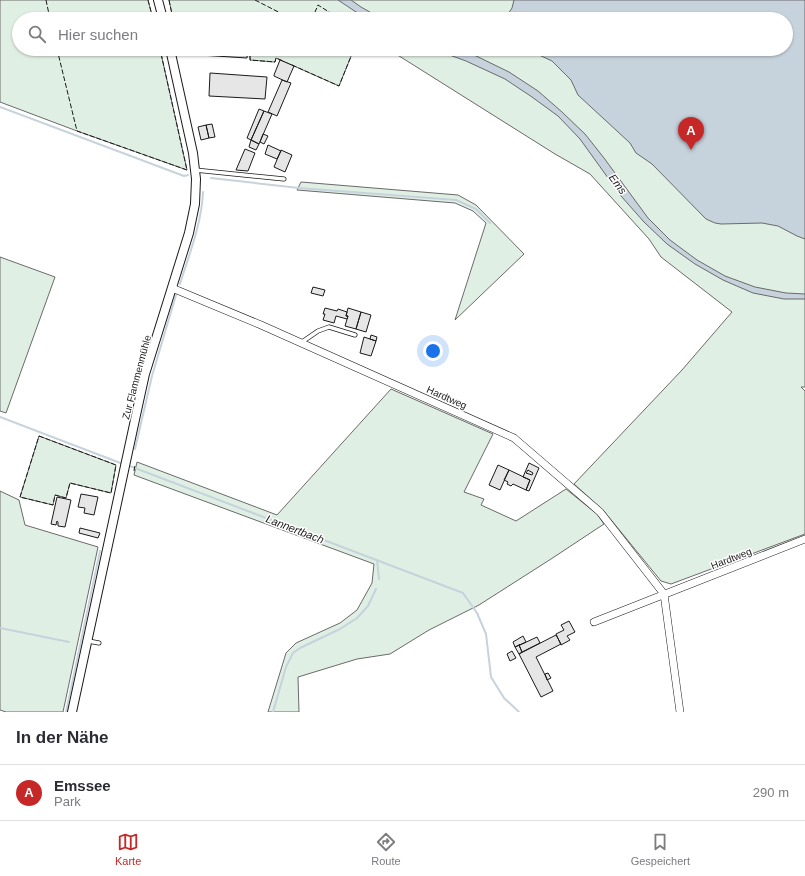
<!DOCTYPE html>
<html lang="de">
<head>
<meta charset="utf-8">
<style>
	:root { --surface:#fff; --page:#f7f7f7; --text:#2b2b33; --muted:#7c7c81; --line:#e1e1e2; --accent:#c62828 }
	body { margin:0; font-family:Arial,sans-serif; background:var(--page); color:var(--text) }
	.you { position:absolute; left:433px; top:351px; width:14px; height:14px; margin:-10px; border:3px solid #fff; border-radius:50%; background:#1a73e8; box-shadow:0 0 0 6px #1a73e833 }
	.badge { display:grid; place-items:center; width:26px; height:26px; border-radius:50%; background:var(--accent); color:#fff; font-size:13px; font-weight:700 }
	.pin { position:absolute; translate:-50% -33px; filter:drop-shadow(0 1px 2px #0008) }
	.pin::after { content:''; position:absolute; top:21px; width:14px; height:12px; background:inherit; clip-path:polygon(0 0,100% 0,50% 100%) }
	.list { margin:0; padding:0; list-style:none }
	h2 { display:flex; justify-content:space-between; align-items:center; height:52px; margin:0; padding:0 16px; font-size:17px }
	h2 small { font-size:13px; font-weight:400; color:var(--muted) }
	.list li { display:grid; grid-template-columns:26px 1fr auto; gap:12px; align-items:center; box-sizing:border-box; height:56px; padding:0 16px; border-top:1px solid var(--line) }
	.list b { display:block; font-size:15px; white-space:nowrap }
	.list p { margin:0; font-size:13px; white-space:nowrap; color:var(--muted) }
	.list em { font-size:13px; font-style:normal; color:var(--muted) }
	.icon { flex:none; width:22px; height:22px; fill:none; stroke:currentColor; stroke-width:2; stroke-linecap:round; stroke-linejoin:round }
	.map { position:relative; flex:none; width:805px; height:712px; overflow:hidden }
	.search { position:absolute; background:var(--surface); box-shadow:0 1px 3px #0004; left:12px; right:12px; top:12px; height:44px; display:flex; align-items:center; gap:10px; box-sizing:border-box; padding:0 14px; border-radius:22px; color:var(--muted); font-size:15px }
	.sheet { height:108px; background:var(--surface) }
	nav { display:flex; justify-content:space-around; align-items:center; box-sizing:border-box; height:56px; border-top:1px solid var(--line); background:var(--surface); font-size:11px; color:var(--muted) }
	nav a { display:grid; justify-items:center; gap:2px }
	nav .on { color:var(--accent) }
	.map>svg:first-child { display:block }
	.green { fill:#e0efe3; stroke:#6a6a6a }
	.water { fill:#c6d2dc; stroke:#6a6a6a }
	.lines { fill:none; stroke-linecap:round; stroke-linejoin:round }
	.stream { stroke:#c6d2dc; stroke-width:2 }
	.building { fill:#e6e6e6; stroke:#1a1a1a }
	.service-casing { stroke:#1a1a1a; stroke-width:5 }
	.minor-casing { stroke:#1a1a1a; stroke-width:8 }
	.tertiary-casing { stroke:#1a1a1a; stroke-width:10 }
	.service { stroke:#fff; stroke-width:3.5 }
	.minor { stroke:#fff; stroke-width:7 }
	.tertiary { stroke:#fff; stroke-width:8 }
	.fence { stroke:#1a1a1a; stroke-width:1; stroke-dasharray:5 2; stroke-linecap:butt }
	.labels { text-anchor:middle; stroke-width:3; stroke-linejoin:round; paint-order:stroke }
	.street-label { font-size:10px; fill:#1a1a1a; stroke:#fff }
	.water-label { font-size:11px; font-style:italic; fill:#1a1a1a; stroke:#fff }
</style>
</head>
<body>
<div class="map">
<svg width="805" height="712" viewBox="0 0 805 712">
	<rect width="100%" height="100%" fill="#fff"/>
	<path class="green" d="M 0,0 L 148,0 L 153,19 L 19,19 L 19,49 L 160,49 L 187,170 L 77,131 L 0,102 Z
		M 169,0 L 805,0 L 805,387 L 801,387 L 805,391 L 805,534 L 671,584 L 661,581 L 603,510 L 574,484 L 682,370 L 732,312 L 661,257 L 649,239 L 590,174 L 555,154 L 388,49 L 786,49 L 786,19 L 173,19 Z
		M 250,49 L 354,49 L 339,86 L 276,58 L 275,62 L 250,60 Z
		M 301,182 L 458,195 L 476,205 L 524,254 L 455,320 L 486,223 L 473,211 L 455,203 L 297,190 Z
		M 0,257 L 55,277 L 6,413 L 0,411 Z
		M 391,389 L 493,434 L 464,492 L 484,499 L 481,505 L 516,521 L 566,489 L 597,514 L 604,524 L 551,559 L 479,605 L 429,630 L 390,654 L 357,659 L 298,677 L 299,712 L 268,712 L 286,653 L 296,643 L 340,623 L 357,610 L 372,583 L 374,564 L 134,475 L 137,462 L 277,515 Z
		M 39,436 L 116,465 L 111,493 L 70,483 L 66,498 L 55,495 L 53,505 L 20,497 Z
		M 0,491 L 19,500 L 25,525 L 98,547 L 63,712 L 6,712 L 0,710 Z"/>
	<path class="water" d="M 338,0 L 351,0 L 361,7 L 382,19 L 368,19 L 356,12 Z
		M 514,0 L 805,0 L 805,239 L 797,236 L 778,226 L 762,223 L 721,224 L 715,223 L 706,219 L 652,164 L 636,153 L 630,143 L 578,95 L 571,80 L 552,61 L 537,54 L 534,49 L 786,49 L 786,19 L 508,19 L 506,17 L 512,8 Z
		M 433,49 L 455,49 L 470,53 L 509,72 L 538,91 L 562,112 L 585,134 L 604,158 L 648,218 L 670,240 L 697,260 L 725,276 L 755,287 L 786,293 L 805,294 L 805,299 L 784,299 L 753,293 L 723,280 L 695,264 L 667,244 L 644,222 L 621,196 L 580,139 L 558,116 L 532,97 L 505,79 L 466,61 Z"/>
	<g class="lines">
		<path class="stream" d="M 0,107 L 184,176 L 188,175
			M 211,178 L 299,188 L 456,200 L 476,209 L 490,223
			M 180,284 C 189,255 202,222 203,192
			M 0,417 L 123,464
			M 135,449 L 152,376 L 176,295
			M 127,465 L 463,593 L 477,613 L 486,634 L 491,677 L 504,698 L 519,712
			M 377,560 L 379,579
			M 0,628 L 69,642
			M 66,712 L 100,551
			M 273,712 L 286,667 L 293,653 L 300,648 L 340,629 L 357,618 L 368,606 L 376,589"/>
	</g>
	<path class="building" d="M 184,49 L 248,49 L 247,58 L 184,54 Z
		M 280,60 L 294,66 L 287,82 L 274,76 L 274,75 Z
		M 210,73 L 267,77 L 265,99 L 209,96 Z
		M 282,80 L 291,83 L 277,116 L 268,112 Z
		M 259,109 L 264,111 L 251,140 L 247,138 Z
		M 264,111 L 272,114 L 259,144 L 251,140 Z
		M 212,124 L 215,137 L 209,138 L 206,125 Z
		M 206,125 L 209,138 L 201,140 L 198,127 Z
		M 263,134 L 268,136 L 264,144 L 260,142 Z
		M 251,140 L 259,144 L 256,150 L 249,147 Z
		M 268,145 L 281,151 L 277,159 L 265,154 Z
		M 245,149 L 255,153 L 248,171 L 236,170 Z
		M 281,150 L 292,155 L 285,172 L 274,167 Z
		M 313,287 L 325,290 L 323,296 L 311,293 Z
		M 325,308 L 337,311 L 338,309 L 347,312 L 346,316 L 348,316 L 347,319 L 336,316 L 334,323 L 323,320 L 325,314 L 323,314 Z
		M 348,308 L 361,312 L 356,329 L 345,326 L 348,316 L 346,316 Z
		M 361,312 L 371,315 L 366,332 L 356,329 Z
		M 371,335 L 377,337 L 376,341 L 370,339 Z
		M 364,337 L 376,341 L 371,356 L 360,353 Z
		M 529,463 L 539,468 L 529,491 L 526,490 L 530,480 L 523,477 Z
		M 498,465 L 509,470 L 500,490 L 489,485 Z
		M 509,470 L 530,480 L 526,490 L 513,484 L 511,486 L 507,484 L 508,482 L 504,480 Z
		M 528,470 L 533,473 L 532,475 L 526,473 Z
		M 81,494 L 98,497 L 94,515 L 84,513 L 85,508 L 78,507 Z
		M 57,497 L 71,500 L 65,527 L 58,526 L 58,522 L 57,521 L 56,525 L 51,524 Z
		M 80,528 L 100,533 L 98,538 L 79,533 Z
		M 569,621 L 575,632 L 567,636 L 570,640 L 561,645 L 556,634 L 564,630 L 561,625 Z
		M 556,635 L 561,644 L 536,657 L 553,691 L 541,697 L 519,654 Z
		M 523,636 L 526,642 L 515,647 L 513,642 Z
		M 537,637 L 540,643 L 522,652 L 519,645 L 520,644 L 520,645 Z
		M 519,645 L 522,652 L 519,654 L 515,647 Z
		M 512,651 L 516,658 L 510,661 L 507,654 Z
		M 548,673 L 551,678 L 547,680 L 545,674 Z"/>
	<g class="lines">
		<g class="service-casing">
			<path id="service" d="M 195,170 L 284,179
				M 302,342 L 318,331 L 329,327 L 355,335
				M 88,641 L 99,643"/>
		</g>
		<g class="minor-casing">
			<path id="minor" d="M 172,288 L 261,325 L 514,438 L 600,512 L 664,594 L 680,712
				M 594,622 L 805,539"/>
		</g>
		<g class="tertiary-casing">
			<path id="tertiary" d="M 158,0 L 163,19
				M 72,712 L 136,415 L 145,374 L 189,233 L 195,204 L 196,179 L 193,153 L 170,49"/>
		</g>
		<use href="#service" class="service"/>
		<use href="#minor" class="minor"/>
		<use href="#tertiary" class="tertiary"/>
		<path class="fence" d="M 46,0 L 50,19
			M 148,0 L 153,19
			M 169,0 L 173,19
			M 255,0 L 292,19
			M 312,19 L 318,5 L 340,19
			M 57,49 L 77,131 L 187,170 L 160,49
			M 250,49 L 250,60 L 275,62 L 276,58 L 283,61
			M 292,65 L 339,86 L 354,49
			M 39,436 L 116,465 L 111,493 L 70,483 L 66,498 L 55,495 L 53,505 L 20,497 Z
			M 134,471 L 135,465"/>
	</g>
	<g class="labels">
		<g class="street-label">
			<text transform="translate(136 377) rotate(-75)" y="4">Zur Flammenmühle</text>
			<text transform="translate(447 397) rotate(24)" y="4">Hardtweg</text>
			<text transform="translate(731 558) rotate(-21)" y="4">Hardtweg</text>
		</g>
		<g class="water-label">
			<text transform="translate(618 184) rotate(53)" y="4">Ems</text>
			<text transform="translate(295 529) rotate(21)" y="4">Lannertbach</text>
		</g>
	</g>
</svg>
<div class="you"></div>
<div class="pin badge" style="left:691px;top:150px">A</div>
<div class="search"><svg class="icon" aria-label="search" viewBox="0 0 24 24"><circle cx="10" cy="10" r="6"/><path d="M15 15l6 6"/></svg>Hier suchen</div>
</div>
<section class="sheet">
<h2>In der Nähe<small></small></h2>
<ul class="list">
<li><span class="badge">A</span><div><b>Emssee</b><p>Park</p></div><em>290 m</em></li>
</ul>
</section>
<nav>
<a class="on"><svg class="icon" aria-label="map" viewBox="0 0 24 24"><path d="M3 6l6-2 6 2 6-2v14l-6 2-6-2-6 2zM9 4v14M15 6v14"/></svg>Karte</a>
<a><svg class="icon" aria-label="directions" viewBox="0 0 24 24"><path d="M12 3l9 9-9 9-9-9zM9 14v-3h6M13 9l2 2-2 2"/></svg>Route</a>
<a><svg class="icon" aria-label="saved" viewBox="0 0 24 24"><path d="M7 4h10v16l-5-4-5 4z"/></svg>Gespeichert</a>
</nav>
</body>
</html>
